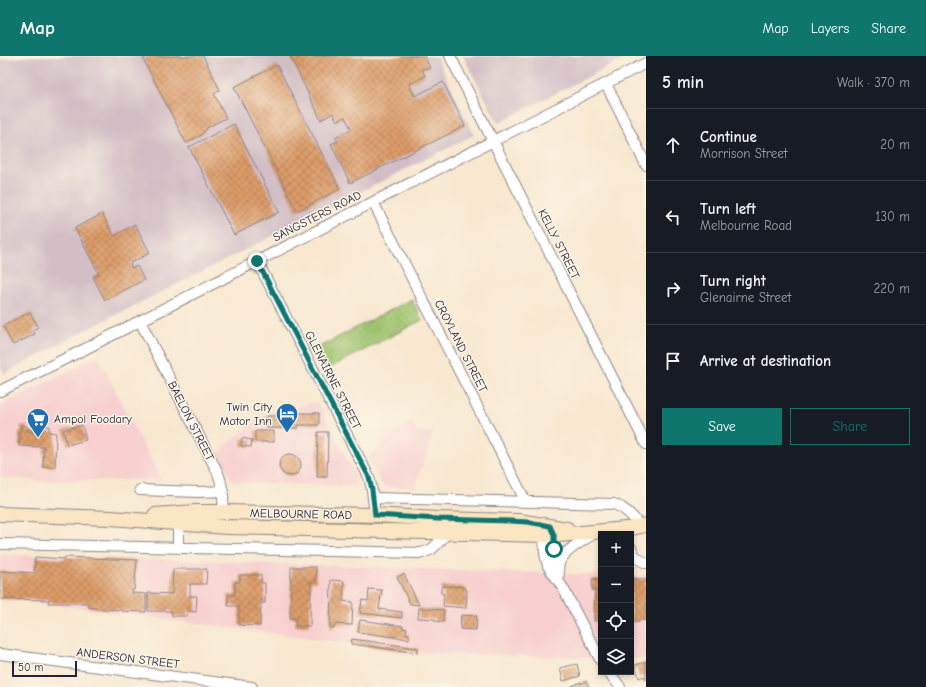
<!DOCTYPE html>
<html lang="en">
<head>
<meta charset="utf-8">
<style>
	:root { --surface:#171b24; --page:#242831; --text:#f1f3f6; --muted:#9ea1a6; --line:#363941; --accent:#0f766e }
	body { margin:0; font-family:"Comic Neue",sans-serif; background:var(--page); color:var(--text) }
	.controls { position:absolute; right:12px; bottom:12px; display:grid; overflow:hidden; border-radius:0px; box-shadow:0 2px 6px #0003 }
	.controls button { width:36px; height:36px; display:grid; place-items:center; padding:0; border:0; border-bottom:1px solid var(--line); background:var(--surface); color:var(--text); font:20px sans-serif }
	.scale { position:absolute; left:12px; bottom:10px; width:65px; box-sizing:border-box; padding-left:4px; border:2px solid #22223b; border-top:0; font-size:11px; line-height:14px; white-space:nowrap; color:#22223b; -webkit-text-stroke:3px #fcf5e5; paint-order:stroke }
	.stop { position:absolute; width:12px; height:12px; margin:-9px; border:3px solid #0f766e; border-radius:50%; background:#fff }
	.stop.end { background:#0f766e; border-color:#fff; box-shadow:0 1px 4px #0008 }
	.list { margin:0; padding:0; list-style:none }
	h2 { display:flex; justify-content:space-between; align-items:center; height:52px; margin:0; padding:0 16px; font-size:17px }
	h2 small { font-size:13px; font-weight:400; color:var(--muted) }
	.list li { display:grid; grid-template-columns:26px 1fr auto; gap:12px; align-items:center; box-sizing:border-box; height:72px; padding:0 16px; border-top:1px solid var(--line) }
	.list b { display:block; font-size:15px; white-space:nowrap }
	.list p { margin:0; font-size:13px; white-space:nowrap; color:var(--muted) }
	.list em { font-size:13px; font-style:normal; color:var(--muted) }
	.actions { display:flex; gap:8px; padding:12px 16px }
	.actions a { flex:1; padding:9px 0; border:1px solid var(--accent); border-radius:0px; text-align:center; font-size:14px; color:var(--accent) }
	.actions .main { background:var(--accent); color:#fff }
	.icon { flex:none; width:22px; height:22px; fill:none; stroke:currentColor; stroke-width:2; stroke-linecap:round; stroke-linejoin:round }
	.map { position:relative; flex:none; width:646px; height:631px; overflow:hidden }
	header { display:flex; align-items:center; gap:24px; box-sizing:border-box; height:56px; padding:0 20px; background:var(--accent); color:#fff }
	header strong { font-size:19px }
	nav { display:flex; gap:22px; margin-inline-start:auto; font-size:14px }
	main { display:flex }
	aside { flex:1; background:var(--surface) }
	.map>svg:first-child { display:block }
	.built { fill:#f7d0cf }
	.industrial { fill:#d2bec5 }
	.park { fill:url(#park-dots); stroke:#617455 }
	.building { fill:url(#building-cross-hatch) }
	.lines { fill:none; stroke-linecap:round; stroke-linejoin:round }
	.street-casing { stroke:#8d8586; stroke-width:12 }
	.secondary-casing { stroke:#8d8586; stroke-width:16 }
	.street { stroke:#fff; stroke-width:10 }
	.secondary { stroke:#fbe6c4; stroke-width:14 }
	.route { stroke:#0f766e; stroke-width:5 }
	.labels { text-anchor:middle; stroke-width:3; stroke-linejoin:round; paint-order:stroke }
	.street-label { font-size:12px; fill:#22223b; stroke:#fcf5e5 }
	.poi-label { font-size:12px; fill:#22223b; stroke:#fcf5e5; text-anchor:end }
</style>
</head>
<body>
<header>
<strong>Map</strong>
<nav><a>Map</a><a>Layers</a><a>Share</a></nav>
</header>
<main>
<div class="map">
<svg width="646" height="631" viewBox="0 0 646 631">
	<defs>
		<pattern id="park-dots" width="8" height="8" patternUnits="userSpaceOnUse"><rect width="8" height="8" fill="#a0c56f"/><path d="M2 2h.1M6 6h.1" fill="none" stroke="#8aa961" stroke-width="1.8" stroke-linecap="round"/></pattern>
		<pattern id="building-cross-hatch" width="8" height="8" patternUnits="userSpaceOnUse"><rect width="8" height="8" fill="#dd9c69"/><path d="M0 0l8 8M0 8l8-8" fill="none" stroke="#b37f58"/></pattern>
	</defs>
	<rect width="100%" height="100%" fill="#fcf5e5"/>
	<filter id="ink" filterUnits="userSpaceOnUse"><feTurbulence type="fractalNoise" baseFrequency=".025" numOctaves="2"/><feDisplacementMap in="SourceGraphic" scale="8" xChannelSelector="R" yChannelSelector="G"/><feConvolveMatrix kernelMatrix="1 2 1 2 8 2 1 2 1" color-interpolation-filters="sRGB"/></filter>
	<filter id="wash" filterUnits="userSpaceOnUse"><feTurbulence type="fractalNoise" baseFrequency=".012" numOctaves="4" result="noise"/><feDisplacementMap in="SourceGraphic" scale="16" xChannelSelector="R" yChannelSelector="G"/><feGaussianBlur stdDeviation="0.9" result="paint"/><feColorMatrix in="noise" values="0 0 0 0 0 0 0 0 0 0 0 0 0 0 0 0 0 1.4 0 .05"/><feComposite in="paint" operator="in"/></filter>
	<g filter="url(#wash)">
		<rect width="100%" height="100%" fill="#f8e8d0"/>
		<path class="built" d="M 98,300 L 161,424 L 41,425 L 0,421 L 0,351 L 15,342 Z
			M 317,346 L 357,423 L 353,430 L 233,426 L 218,397 L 262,359 Z
			M 411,364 L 417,376 L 433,376 L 415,432 L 383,431 L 368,402 Z
			M 0,498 L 601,519 L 601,602 L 427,597 L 27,545 L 0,544 Z
			M 631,520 L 646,520 L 646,603 L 631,603 Z"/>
		<path class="industrial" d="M 31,0 L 436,0 L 474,79 L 84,275 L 4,318 L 0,309 L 0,4 Z
			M 463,0 L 629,0 L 498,67 Z"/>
		<path class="park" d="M 412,243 L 422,264 L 324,315 L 313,294 Z"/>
		<g id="blocks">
			<path class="building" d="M 149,0 L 203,0 L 220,34 L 214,38 L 226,62 L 208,71 L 201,79 L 186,87 L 143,3 Z
				M 290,0 L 424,0 L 430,12 L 422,13 L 425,20 L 409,28 L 415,40 L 443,26 L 465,70 L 350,127 L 331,88 L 338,85 L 335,81 L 351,73 L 345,61 L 337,65 L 333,57 L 321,64 Z
				M 277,9 L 340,133 L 297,155 L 234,31 Z
				M 234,68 L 279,156 L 234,179 L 189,91 Z
				M 102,158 L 114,180 L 135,168 L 150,197 L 130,207 L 132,212 L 137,210 L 144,224 L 105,244 L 93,221 L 99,218 L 75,172 Z
				M 30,256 L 38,271 L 33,274 L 35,278 L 13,289 L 3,270 Z
				M 297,357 L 319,357 L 319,369 L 298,369 L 298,372 L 267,372 L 267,360 L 297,360 Z
				M 21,369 L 27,370 L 27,375 L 42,376 L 43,370 L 49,370 L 49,376 L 56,377 L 55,411 L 43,411 L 44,391 L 19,390 L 19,375 L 21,375 Z
				M 82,369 L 86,384 L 67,389 L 63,374 Z
				M 255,375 L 274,375 L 274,386 L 255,386 Z
				M 318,376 L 328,376 L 327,421 L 317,421 Z
				M 242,382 L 252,384 L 251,391 L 241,390 Z
				M279 409a11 11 0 1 1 22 0a11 11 0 1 1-22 0Z
				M 35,501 L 64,503 L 65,501 L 137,504 L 134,534 L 132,534 L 132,537 L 146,538 L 146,556 L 122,555 L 122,554 L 102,553 L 88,551 L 88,547 L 48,547 L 49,544 L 0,543 L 0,515 L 34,517 Z
				M 291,511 L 316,511 L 316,526 L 311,526 L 310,570 L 295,570 L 296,562 L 290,562 Z
				M 173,513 L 207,513 L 206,528 L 190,528 L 190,540 L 197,540 L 196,556 L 187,555 L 187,560 L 172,560 L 172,555 L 148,555 L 148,537 L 172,538 Z
				M 404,518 L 417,545 L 419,549 L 410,548 L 397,521 Z
				M 240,519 L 261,519 L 261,527 L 265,527 L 265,547 L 261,547 L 260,570 L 239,569 L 239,550 L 228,550 L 228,539 L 235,539 L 235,526 L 240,526 Z
				M 592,523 L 601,523 L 601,565 L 594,565 L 595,534 L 592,534 Z
				M 631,523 L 646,523 L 646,564 L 639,564 L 639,566 L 631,566 Z
				M 331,524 L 344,525 L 343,545 L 353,546 L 352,569 L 334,568 L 334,572 L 330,572 Z
				M 444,530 L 464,531 L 466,534 L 467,534 L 466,552 L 443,550 L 444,538 L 441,537 L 441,532 L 442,531 Z
				M 369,533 L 382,534 L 379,553 L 402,556 L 402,562 L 360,557 L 362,544 L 368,545 Z
				M 419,552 L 444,554 L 443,566 L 435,565 L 435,563 L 418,562 Z
				M 461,559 L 477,560 L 476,574 L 460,573 Z
				M 360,564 L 403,570 L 402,572 L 407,573 L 406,578 L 409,578 L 409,583 L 358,576 Z
				M 352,583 L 418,592 L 418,597 L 351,588 Z
				M 646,606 L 646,624 L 644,620 L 639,622 L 635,609 Z
				M 577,608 L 580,620 L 563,625 L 560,612 Z
				M 586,625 L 589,631 L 570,631 L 581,626 L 581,628 Z"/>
		</g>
	</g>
	<g filter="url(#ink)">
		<use href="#blocks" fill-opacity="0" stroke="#8d8586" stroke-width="1"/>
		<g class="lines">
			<g class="street-casing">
				<path id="street" d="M 450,0 L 646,388
					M 606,28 L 646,109
					M 373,146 L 526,446
					M 257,205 L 369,421 L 372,434 L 375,459
					M 140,265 L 218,417 C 223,430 224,442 223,456
					M 0,335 L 79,296 L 646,7
					M 140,434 L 199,436 L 223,435
					M 373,442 L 614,448 C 627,453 632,460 641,471
					M 544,479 L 545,498 L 548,510 L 563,532 L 601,605
					M 554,479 L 554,500 L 557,513
					M 0,488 L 422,497 L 432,493 L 448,477
					M 178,492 L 178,468
					M 631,492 C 634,500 638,504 646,507
					M 559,518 C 558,514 558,509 560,505 C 565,494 584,484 595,477
					M 0,598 L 252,631
					M 609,616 L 620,631"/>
			</g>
			<g class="secondary-casing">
				<path id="secondary" d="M 0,458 L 111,462 L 227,471 L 544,479 L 559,479 L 626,473 L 646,469
					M 155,459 L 196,456 L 223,456 L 375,459 L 438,463 L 519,465 L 567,473"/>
			</g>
			<use href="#street" class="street"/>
			<use href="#secondary" class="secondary"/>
		</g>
	</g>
	<g class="lines" filter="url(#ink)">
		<path class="route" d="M 257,205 L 369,421 L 372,434 L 375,459 L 438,463 L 510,465 L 528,466 L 550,470 L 554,479 L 554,493"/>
	</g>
	<defs>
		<g id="hotel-pin" transform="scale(1.15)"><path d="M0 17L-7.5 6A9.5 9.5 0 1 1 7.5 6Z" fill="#1f6fb2" stroke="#fcf5e5"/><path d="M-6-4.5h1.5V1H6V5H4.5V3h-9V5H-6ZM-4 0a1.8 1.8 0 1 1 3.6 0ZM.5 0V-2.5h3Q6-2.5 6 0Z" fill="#fff"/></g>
		<g id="supermarket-pin" transform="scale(1.15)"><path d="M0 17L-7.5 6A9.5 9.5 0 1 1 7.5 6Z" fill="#1f6fb2" stroke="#fcf5e5"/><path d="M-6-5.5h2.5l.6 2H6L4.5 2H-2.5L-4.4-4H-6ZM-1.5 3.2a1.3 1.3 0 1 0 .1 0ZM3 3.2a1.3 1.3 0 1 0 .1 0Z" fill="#fff"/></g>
	</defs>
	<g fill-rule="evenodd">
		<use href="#hotel-pin" x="287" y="358"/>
		<use href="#supermarket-pin" x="38" y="363"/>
	</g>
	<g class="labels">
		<g class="street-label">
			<text transform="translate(317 160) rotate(-27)" y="4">SANGSTERS ROAD</text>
			<text transform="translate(559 188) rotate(63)" y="4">KELLY STREET</text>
			<text transform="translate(461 290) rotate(63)" y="4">CROYLAND STREET</text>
			<text transform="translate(333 324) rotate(63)" y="4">GLENAIRNE STREET</text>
			<text transform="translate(191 365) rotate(63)" y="4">BAELON STREET</text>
			<text transform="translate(301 458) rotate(1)" y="4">MELBOURNE ROAD</text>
			<text transform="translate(128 602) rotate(7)" y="4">ANDERSON STREET</text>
		</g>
		<g class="poi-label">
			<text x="272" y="355">Twin City<tspan x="272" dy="14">Motor Inn</tspan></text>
			<text x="54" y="367" text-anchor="start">Ampol Foodary</text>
		</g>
	</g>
</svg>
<div class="controls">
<button>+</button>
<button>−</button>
<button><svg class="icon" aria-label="locate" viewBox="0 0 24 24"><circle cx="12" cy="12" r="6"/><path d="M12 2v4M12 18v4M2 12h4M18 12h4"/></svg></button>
<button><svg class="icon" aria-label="layers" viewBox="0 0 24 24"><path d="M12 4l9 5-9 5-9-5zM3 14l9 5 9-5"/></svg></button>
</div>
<div class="scale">50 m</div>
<div class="stop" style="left:554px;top:493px"></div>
<div class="stop end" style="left:257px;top:205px"></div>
</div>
<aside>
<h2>5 min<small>Walk · 370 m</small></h2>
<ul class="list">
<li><svg class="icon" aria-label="ahead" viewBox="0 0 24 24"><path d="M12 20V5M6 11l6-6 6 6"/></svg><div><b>Continue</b><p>Morrison Street</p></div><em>20 m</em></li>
<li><svg class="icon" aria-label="left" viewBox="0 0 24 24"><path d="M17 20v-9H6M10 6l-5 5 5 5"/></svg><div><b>Turn left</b><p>Melbourne Road</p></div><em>130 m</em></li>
<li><svg class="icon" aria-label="right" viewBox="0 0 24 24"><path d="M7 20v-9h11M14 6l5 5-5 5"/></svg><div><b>Turn right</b><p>Glenairne Street</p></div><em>220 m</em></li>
<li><svg class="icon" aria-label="arrive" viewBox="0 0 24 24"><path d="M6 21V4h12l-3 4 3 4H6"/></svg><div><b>Arrive at destination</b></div></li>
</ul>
<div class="actions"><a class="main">Save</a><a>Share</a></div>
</aside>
</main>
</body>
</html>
